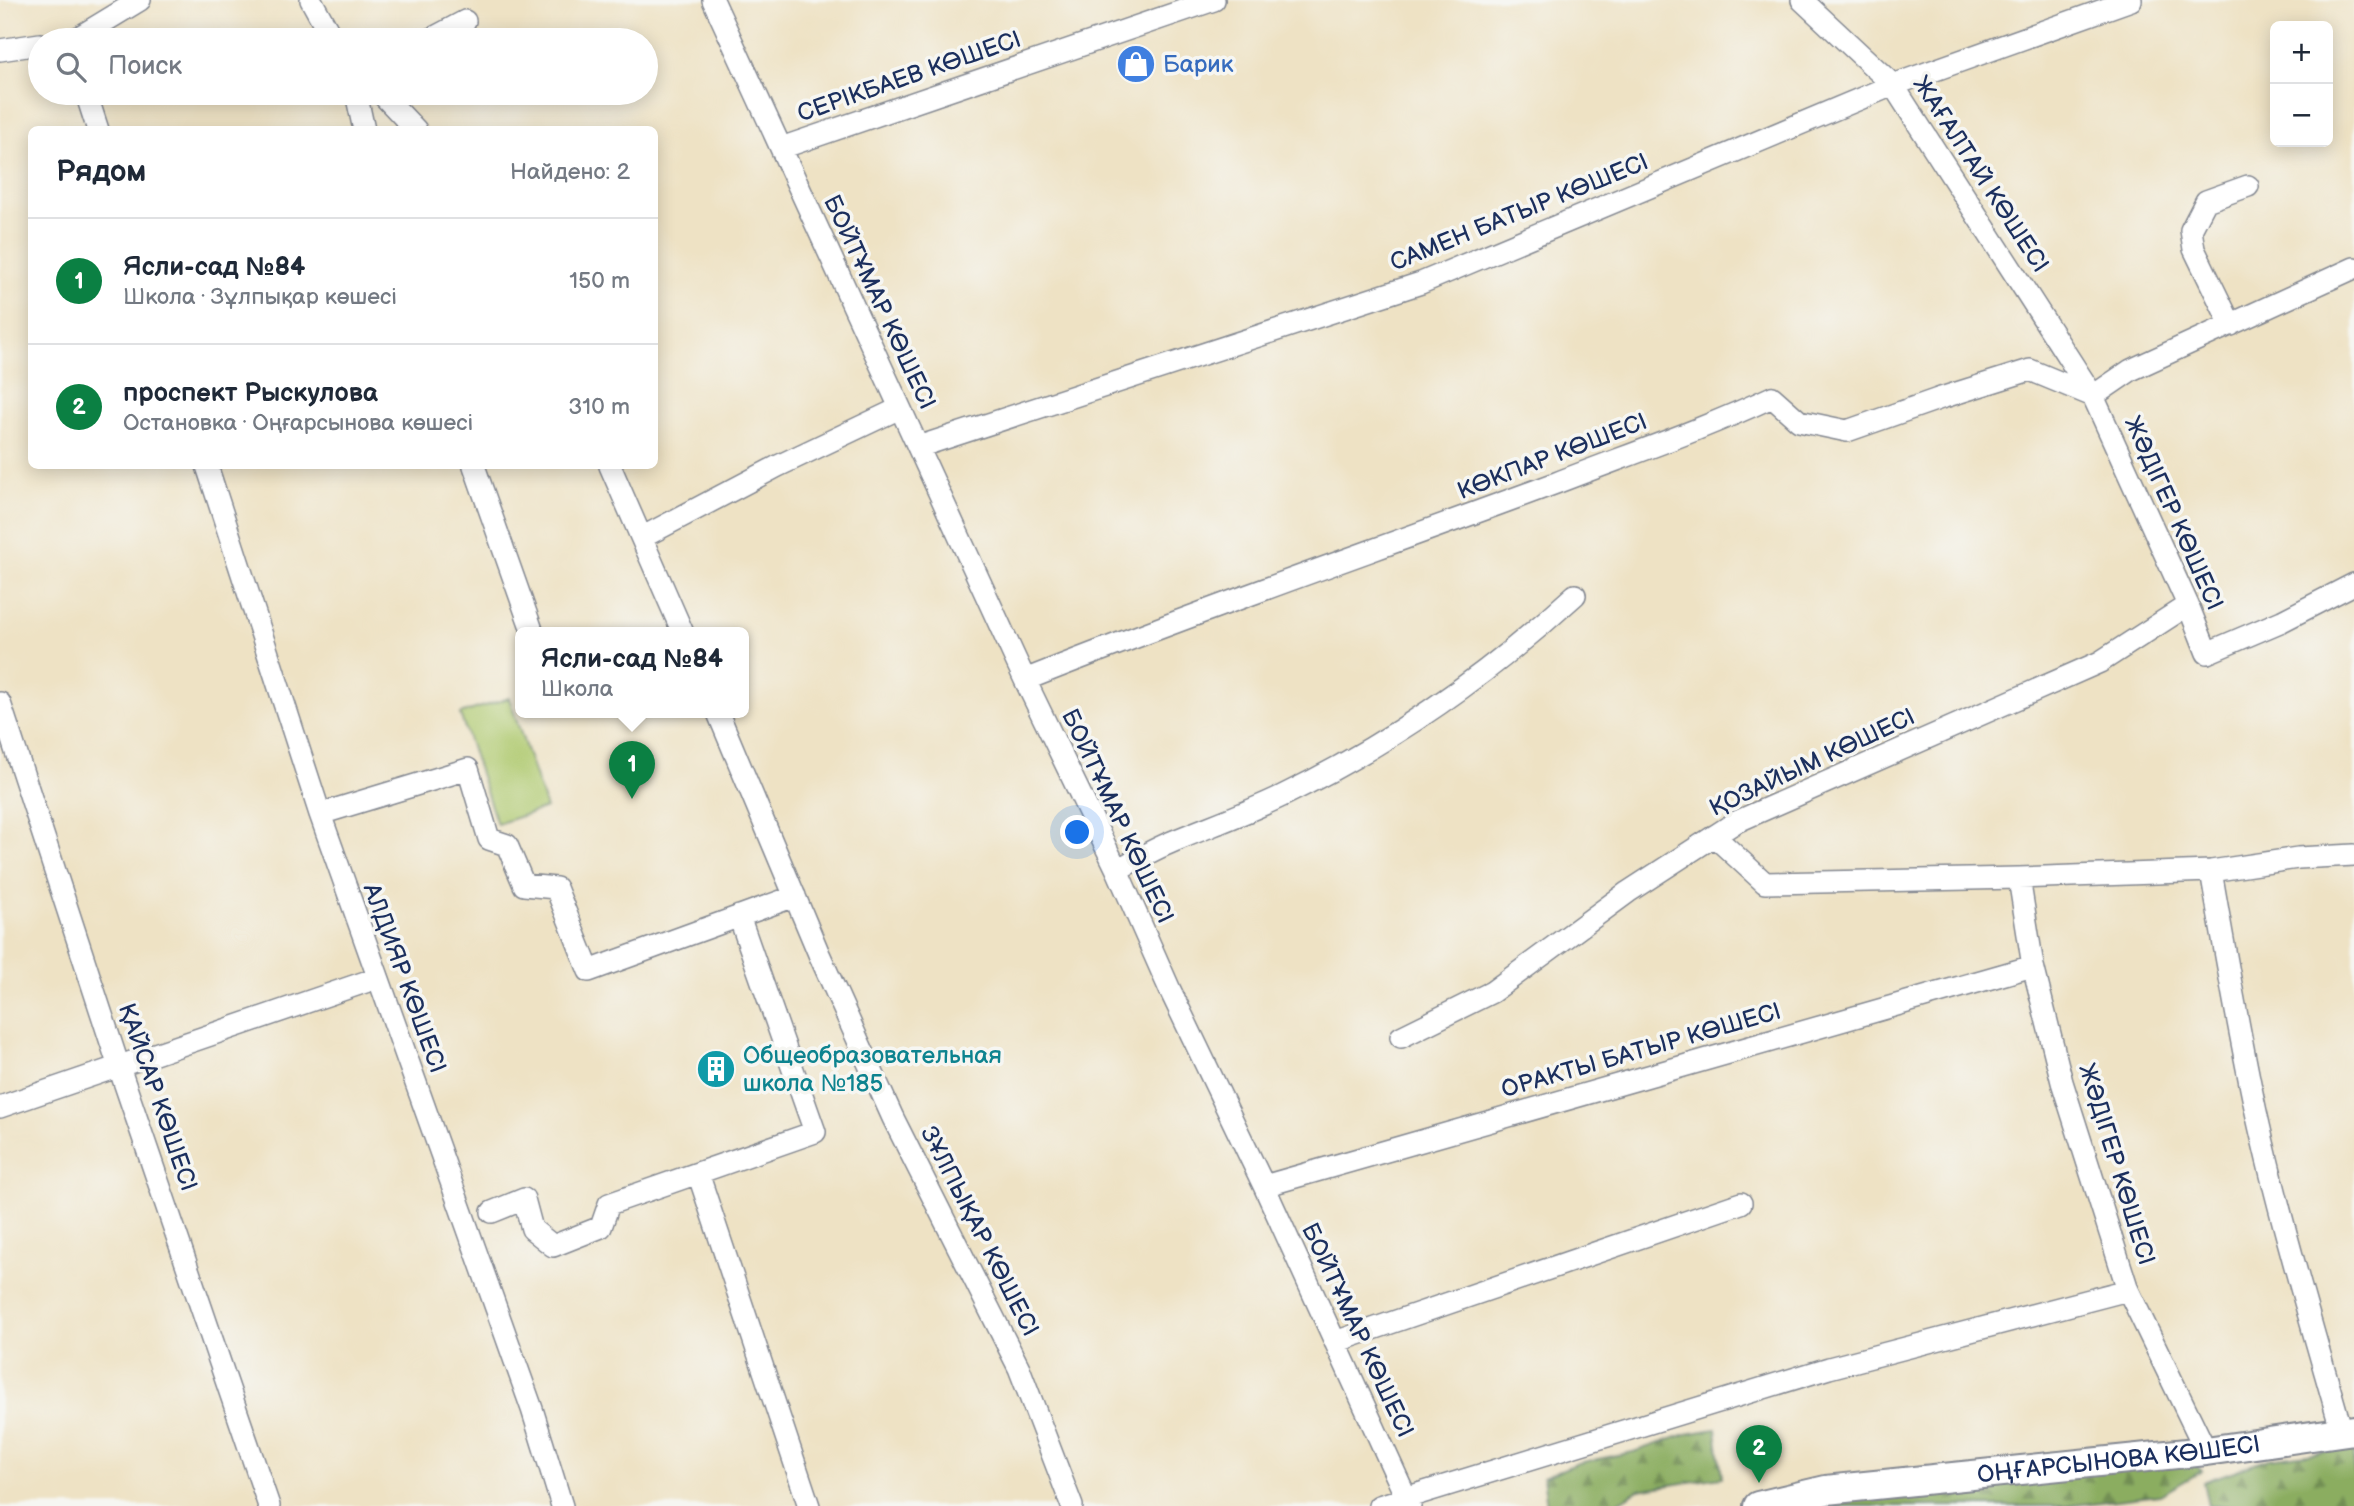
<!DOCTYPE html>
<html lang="ru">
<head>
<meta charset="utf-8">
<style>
	:root { --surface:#fff; --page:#f6f6f7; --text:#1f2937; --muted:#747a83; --line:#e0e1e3; --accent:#0b8043 }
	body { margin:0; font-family:"Balsamiq Sans",sans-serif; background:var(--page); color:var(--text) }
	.controls { position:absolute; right:21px; top:21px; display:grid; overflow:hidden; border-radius:10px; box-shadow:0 4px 18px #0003 }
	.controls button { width:63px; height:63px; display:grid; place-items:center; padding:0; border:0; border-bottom:2px solid var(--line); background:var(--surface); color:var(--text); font:35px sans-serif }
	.you { position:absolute; left:1078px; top:833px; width:24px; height:24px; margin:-18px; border:5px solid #fff; border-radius:50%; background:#1a73e8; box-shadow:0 0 0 10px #1a73e833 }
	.badge { display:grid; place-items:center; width:46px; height:46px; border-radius:50%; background:var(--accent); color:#fff; font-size:23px; font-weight:700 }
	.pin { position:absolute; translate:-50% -58px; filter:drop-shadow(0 2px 4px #0008) }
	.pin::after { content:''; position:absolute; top:37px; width:24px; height:21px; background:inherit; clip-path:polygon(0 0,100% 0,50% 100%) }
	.popup { position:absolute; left:515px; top:627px; width:234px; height:91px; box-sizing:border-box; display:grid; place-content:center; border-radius:10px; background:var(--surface); filter:drop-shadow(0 2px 5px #0005); font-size:23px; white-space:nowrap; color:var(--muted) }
	.popup b { font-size:26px; color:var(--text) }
	.popup::after { content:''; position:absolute; left:50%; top:100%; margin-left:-14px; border:14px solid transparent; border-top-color:var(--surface) }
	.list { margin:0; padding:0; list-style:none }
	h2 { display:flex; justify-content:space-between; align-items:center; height:91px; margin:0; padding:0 28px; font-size:30px }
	h2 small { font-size:23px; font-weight:400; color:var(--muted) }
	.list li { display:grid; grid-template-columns:46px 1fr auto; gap:21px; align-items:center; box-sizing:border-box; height:126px; padding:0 28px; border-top:2px solid var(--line) }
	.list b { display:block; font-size:26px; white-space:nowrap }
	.list p { margin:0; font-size:23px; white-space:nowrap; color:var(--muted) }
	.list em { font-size:23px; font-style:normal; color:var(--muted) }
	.icon { flex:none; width:38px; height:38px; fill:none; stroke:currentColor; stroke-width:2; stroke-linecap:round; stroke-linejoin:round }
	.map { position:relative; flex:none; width:2354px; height:1506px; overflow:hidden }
	.search { position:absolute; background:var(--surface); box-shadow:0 4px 18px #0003; left:28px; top:28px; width:630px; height:77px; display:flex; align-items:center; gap:18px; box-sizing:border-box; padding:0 24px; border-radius:38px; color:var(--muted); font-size:26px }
	.panel { position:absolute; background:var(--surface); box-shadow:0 4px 18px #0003; left:28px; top:126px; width:630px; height:343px; border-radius:10px }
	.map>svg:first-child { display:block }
	.grass { fill:#afc96e; stroke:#657c66; stroke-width:2 }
	.forest { fill:url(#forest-firs); stroke:#536e60; stroke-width:2 }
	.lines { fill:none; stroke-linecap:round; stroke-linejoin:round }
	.minor-casing { stroke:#848891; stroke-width:24 }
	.major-casing { stroke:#848891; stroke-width:32 }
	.minor { stroke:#fff; stroke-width:21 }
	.major { stroke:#fff; stroke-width:28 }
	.labels { text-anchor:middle; stroke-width:7; stroke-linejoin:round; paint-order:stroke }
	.shop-label { font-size:24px; fill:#366cbe; stroke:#f6f6f2; text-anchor:start }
	.street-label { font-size:24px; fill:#1b2f5e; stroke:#f6f6f2 }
	.culture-label { font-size:24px; fill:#0d838f; stroke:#f6f6f2; text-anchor:start }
</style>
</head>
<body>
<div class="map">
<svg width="2354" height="1506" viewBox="0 0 2354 1506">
	<defs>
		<pattern id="forest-firs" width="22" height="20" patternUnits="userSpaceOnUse" patternTransform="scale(1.75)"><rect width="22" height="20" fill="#8bad61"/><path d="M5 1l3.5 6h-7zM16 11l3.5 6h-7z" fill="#718d53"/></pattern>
	</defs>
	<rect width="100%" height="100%" fill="#f6f6f2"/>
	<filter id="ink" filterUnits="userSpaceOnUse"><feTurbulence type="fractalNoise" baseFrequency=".0143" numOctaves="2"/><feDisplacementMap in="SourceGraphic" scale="14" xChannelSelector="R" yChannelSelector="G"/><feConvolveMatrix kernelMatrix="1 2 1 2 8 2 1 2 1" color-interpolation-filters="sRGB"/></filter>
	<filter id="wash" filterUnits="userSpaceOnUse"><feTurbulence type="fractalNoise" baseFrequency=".00686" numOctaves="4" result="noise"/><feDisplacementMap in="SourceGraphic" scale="28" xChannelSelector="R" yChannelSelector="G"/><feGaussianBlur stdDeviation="1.57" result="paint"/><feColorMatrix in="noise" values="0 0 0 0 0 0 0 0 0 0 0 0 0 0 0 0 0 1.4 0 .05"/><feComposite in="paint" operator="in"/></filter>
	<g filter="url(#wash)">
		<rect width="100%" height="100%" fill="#eee2c4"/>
		<path class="grass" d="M 509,698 L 546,808 L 497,824 L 460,714 Z"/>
		<path class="forest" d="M 1716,1429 L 1722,1477 L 1639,1490 L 1611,1506 L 1547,1506 L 1543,1477 L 1578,1463 L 1633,1452 L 1686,1434 Z
			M 2354,1448 L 2354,1503 L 2337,1506 L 2208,1506 L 2203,1482 L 2268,1459 Z
			M 2184,1454 L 2202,1471 L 2160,1495 L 2066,1506 L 1762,1506 Z"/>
	</g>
	<g filter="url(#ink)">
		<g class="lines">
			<g class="minor-casing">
				<path id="minor" d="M 311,0 L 333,40
					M 713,0 L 1025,680 L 1117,870 L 1170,990 L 1264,1186 L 1410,1506
					M 1802,0 L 1893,85 L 2093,396 L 2188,605 L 2207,653 L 2282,621 L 2354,584
					M 74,40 L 140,0
					M 429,40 L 465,21
					M 0,50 L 40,44
					M 86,93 L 98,130
					M 356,93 L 364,130
					M 381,93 L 416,130
					M 781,148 L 1214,0
					M 2231,325 L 2194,249 L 2191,230 L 2206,201 L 2248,186
					M 2093,396 L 2131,370 L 2354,268
					M 918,447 L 1421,283 L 1893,85 L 2131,0
					M 207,466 L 320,814 L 532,1409 L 562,1506
					M 474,466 L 533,633
					M 610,466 L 683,633
					M 643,537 L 778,466 L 900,408
					M 1025,680 C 1200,610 1379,549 1556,483 C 1628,455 1702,430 1772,397 L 1799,421 L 1847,431 L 1941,398 L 2030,370 L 2093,396
					M 0,703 L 119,1067 L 269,1506
					M 718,713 L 819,954 L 893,1118 L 1019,1368 L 1072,1506
					M 320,814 L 468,769 L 489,839 L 507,845 L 524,885 L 556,888 L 589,971 L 795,896
					M 1714,836 L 1765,883 L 2019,878 L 2211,871 L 2298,858 L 2354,855
					M 1117,870 C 1135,860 1154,849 1174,841 C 1210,826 1247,813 1282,796 C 1389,744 1487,676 1575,595
					M 2211,871 C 2225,952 2239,1033 2256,1112 C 2280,1220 2312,1326 2342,1432
					M 2019,878 L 2033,966 L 2062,1082 L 2128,1290 L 2206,1451
					M 1401,1037 L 1492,992 L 1628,892 L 1736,822 L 2100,662 L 2188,605
					M 0,1107 L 377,978
					M 698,1173 L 809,1506
					M 1264,1186 L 2033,966
					M 492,1212 L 524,1199 L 532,1229 L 553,1246 L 601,1227 L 609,1204 L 815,1132 L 739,916
					M 1335,1342 L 1741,1203
					M 1379,1506 L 1829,1368 L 2128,1290"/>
			</g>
			<g class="major-casing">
				<g id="major">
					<path id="s1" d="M 1758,1506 L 1826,1490 L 2206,1451 L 2354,1430"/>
				</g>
			</g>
			<use href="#minor" class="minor"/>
			<use href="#major" class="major"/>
		</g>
	</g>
	<defs>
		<g id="shop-disc" transform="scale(2.0125)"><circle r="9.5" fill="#3f7fe0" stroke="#f6f6f2"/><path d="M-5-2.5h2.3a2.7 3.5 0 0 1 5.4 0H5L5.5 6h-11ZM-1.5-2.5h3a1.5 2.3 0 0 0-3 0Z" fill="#fff"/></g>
		<g id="building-disc" transform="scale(2.0125)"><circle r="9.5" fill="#0f9aa8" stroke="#f6f6f2"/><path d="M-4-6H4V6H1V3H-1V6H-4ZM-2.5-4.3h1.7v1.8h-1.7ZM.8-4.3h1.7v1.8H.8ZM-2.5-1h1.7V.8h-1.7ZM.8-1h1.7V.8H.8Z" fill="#fff"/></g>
	</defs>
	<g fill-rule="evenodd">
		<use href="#shop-disc" x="1136" y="64"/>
		<use href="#building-disc" x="716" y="1069"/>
	</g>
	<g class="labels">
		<g class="shop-label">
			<text x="1163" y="72">Барик</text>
		</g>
		<g class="street-label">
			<text transform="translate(909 76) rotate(-19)" y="8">СЕРІКБАЕВ КӨШЕСІ</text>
			<text transform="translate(1981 174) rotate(57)" y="8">ЖАҒАЛТАЙ КӨШЕСІ</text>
			<text transform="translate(1519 212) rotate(-22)" y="8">САМЕН БАТЫР КӨШЕСІ</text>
			<text transform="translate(880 302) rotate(65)" y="8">БОЙТҰМАР КӨШЕСІ</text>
			<text transform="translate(1552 456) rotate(-21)" y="8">КӨКПАР КӨШЕСІ</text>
			<text transform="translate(2174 513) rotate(66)" y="8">ЖӘДІГЕР КӨШЕСІ</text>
			<text transform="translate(1812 762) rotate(-25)" y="8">ҚОЗАЙЫМ КӨШЕСІ</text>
			<text transform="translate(1118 816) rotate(65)" y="8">БОЙТҰМАР КӨШЕСІ</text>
			<text transform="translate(405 978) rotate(70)" y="8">АЛДИЯР КӨШЕСІ</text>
			<text transform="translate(1641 1050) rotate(-16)" y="8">ОРАКТЫ БАТЫР КӨШЕСІ</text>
			<text transform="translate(158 1097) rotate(71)" y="8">ҚАЙСАР КӨШЕСІ</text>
			<text transform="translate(2117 1164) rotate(73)" y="8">ЖӘДІГЕР КӨШЕСІ</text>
			<text transform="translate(980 1231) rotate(63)" y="8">ЗҰЛПЫҚАР КӨШЕСІ</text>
			<text transform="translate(1358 1330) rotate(65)" y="8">БОЙТҰМАР КӨШЕСІ</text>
			<text dy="8" stroke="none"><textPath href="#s1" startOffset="364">ОҢҒАРСЫНОВА КӨШЕСІ</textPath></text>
		</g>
		<g class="culture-label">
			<text x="743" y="1063">Общеобразовательная<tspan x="743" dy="28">школа №185</tspan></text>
		</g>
	</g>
</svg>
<div class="controls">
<button>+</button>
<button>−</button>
</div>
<div class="you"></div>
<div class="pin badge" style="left:632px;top:799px">1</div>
<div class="popup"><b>Ясли-сад №84</b>Школа</div>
<div class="pin badge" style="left:1759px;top:1483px">2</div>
<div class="search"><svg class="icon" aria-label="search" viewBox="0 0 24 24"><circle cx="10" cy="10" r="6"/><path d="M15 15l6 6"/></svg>Поиск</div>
<section class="panel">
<h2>Рядом<small>Найдено: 2</small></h2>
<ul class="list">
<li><span class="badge">1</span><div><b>Ясли-сад №84</b><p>Школа · Зұлпықар көшесі</p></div><em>150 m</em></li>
<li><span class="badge">2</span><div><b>проспект Рыскулова</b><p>Остановка · Оңғарсынова көшесі</p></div><em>310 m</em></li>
</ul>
</section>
</div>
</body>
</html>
